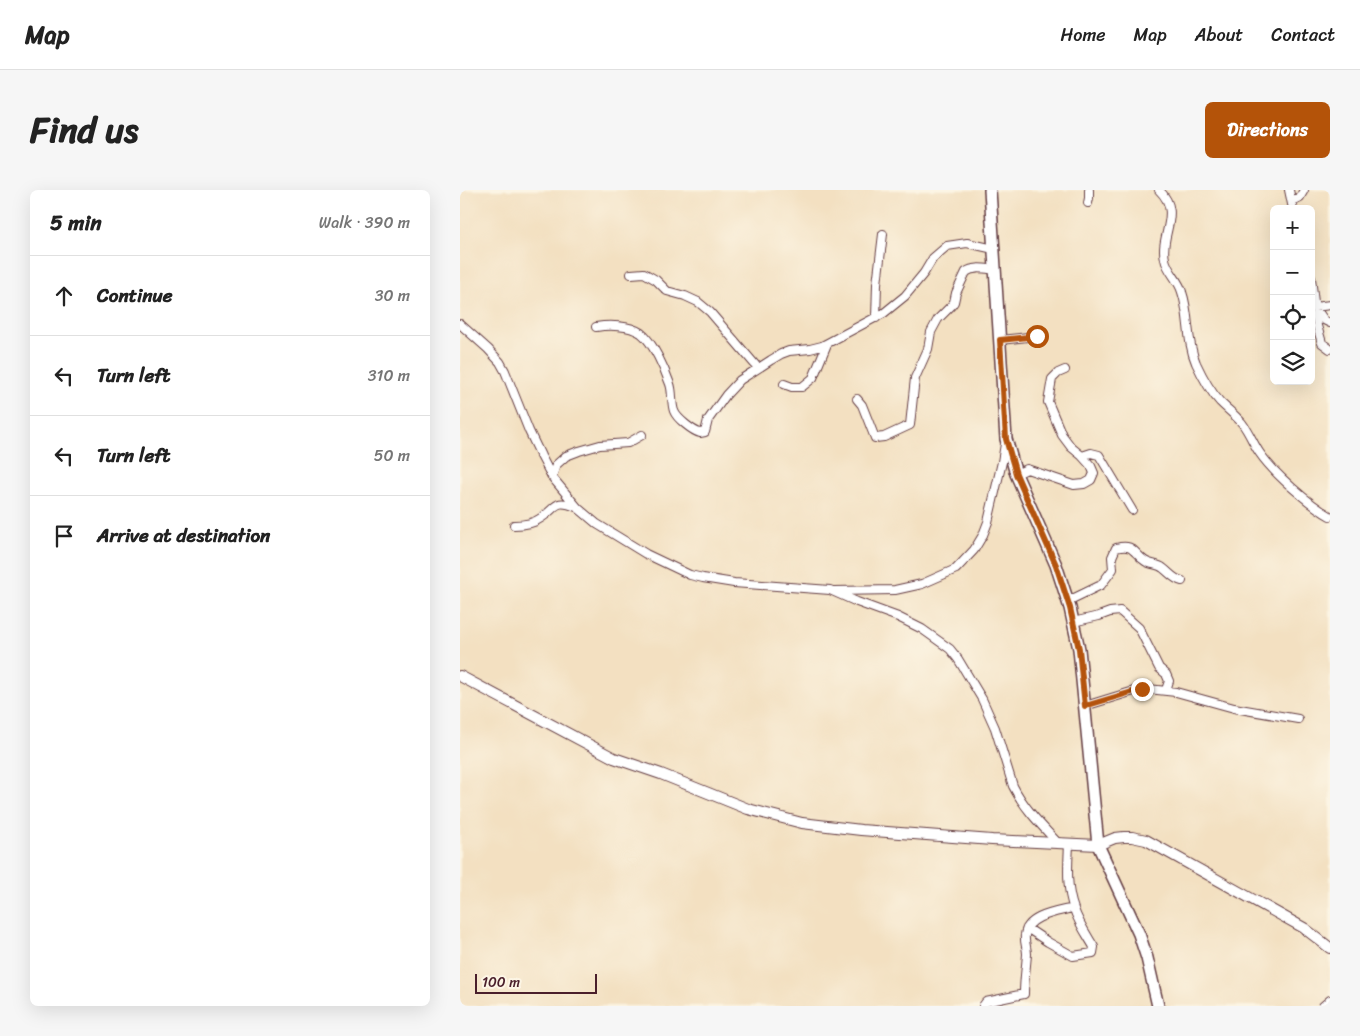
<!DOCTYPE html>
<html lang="en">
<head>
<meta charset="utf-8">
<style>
	:root { --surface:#fff; --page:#f6f6f6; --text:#222; --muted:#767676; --line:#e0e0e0; --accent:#b45309 }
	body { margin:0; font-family:Sriracha,sans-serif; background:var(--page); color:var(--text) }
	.controls { position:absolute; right:15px; top:15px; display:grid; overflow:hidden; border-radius:8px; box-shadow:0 5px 20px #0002 }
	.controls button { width:45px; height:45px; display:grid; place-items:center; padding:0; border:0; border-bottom:1px solid var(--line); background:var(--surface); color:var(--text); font:25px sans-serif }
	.scale { position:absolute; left:15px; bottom:12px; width:122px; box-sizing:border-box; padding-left:5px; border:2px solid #4a1f2b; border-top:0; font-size:14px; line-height:18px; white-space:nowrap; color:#4a1f2b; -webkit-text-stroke:4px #fcf5e5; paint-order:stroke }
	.stop { position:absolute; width:15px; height:15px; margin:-11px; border:4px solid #b45309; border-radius:50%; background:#fff }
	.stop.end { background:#b45309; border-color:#fff; box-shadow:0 1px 5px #0008 }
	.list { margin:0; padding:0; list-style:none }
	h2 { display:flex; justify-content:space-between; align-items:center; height:65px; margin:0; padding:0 20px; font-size:21px }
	h2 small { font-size:16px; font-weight:400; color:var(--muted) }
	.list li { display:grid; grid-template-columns:32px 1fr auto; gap:15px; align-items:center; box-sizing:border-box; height:80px; padding:0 20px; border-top:1px solid var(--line) }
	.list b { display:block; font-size:19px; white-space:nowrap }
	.list em { font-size:16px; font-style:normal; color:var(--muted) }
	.icon { flex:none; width:28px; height:28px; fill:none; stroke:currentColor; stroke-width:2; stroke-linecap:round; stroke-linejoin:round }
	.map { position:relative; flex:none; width:870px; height:816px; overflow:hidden; border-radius:8px }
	header { display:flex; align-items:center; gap:30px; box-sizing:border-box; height:70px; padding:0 25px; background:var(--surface); border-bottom:1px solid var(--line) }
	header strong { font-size:24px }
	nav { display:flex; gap:28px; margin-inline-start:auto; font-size:18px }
	.intro { display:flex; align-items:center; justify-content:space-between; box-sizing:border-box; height:120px; padding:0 30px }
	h1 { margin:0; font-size:35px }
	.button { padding:12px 22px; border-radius:8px; background:var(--accent); color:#fff; font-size:18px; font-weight:700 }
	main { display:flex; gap:30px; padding:0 30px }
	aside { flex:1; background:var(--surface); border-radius:8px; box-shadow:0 5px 20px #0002 }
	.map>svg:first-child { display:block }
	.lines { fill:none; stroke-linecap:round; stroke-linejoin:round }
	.minor-casing { stroke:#633c42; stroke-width:10 }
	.tertiary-casing { stroke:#633c42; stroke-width:12 }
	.secondary-casing { stroke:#633c42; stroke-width:14 }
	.minor { stroke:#fff; stroke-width:8 }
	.tertiary { stroke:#fff; stroke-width:10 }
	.secondary { stroke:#fff; stroke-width:11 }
	.route { stroke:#b45309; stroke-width:6 }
</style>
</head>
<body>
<header>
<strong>Map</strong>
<nav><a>Home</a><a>Map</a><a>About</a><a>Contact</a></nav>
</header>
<div class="intro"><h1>Find us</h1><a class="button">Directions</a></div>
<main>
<aside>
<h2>5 min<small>Walk · 390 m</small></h2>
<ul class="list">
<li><svg class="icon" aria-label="ahead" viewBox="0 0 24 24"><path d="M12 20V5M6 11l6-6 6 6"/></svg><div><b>Continue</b></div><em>30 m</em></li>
<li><svg class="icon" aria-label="left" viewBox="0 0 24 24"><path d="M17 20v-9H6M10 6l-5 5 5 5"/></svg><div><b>Turn left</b></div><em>310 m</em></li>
<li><svg class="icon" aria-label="left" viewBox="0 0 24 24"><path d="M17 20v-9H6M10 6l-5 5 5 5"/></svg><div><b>Turn left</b></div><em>50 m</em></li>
<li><svg class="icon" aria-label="arrive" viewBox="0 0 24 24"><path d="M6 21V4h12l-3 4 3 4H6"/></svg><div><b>Arrive at destination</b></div></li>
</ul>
</aside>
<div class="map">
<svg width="870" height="816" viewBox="0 0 870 816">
	<rect width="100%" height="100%" fill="#fcf5e5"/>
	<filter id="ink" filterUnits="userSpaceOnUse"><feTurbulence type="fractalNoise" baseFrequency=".02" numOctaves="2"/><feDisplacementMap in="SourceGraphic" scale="10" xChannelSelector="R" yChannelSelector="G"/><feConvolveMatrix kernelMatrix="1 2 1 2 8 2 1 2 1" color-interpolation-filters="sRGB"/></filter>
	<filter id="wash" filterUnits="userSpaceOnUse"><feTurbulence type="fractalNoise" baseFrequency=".0096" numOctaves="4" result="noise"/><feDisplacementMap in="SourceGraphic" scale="20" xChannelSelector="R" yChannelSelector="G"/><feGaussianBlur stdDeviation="1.12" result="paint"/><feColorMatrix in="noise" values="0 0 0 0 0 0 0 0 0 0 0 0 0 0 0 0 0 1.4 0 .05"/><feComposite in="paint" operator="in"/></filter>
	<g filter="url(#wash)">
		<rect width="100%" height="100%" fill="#f3e0c1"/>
	</g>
	<g filter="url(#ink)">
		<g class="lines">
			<g class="minor-casing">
				<path id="minor" d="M 699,0 C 723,23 699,45 705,69 C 707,81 719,90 722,102 C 730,125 726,150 736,173 C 742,186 750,201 760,212 C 767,219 775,225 782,233 C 789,242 793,253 799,262 C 813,283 849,314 870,326
					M 829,0 L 833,19
					M 832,11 L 840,7 L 844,0
					M 628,13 L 629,8 L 629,0
					M 171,84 L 184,83 L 196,90 L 207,101 L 225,106 L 238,112 L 250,122 L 298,178
					M 851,88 L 857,136 L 862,153 L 870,159
					M 870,115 L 855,117 L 864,130 L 870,133
					M 416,128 L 417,94 L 423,44
					M 0,134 L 28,159 L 40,172 L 45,181 L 69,241 L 81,266 L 92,287 L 118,318 L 137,334 L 186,364 L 230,385 L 243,388 L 274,393 L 370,400 L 397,412 L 438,427 L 462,439 L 490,459 L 498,469 L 522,509 L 535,538 L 553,596 C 564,618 581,635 598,653
					M 136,137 C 149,135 169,135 181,143 C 193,152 205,180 210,194 C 213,202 211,212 214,221 C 217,229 233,241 240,243 L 245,242 L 248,230 L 266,205 L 280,190 L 311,170 L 321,164 L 329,161 L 350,159 L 362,156 L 424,123 L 445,106 L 464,83 L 473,68 L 487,56 L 507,53 L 534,59
					M 540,150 L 577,146
					M 324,194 L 332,197 L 342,197 L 353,188 L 367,154
					M 397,209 L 402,215 L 415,248 L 424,247 L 450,235 L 455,188 L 468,159 L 471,142 L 478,129 L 491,116 L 494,112 L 496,103 L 506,82 C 514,76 526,79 536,80
					M 622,266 L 631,263 L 639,265 L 672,320
					M 556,284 L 567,279 L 614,295 L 624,294 L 631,290 L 634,283 L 631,276 L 622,266 L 611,257 L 602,245 L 588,212 L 592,189 L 598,183 L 605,180
					M 92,287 L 96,275 L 106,266 L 119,261 L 140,255 L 168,253 L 182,245
					M 54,335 C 64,335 73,334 81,328 C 97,318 94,308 116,317
					M 374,401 L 435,400 L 462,394 L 496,379 L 514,360 L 523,345 L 528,332 L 542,272 L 545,254
					M 608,411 L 641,395 L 653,379 L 652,367 L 656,358 C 674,353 673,363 685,371 C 691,375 698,374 703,378 C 710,383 713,389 722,391
					M 613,432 L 639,426 L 650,422 L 660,421 L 679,438 L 699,478 L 706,484 L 709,491 L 706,500
					M 625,516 L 674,501 L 688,499 L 716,502 L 774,518 L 838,529
					M 567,738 L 588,752 L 613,766 L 633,763 L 634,757 C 627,745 618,732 614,719 C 606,698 608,675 609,654
					M 523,816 L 526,812 L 564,804 C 564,790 566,778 567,764 C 567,758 564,751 565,745 C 567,725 598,722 613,718
					M 863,816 L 870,810"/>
			</g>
			<g class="tertiary-casing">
				<path id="tertiary" d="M 0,486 L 154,568 L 201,584 L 288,619 L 342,633 L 401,640 L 532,650 L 638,655 L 655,648 L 664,647 L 672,647 L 686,650 L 844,738 L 870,758"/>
			</g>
			<g class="secondary-casing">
				<path id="secondary" d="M 530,0 L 546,249 L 556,284 L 596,375 L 610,418 L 619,459 L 638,655 L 679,744 L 687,768 L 698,816"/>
			</g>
			<use href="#minor" class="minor"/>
			<use href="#tertiary" class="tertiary"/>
			<use href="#secondary" class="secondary"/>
		</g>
	</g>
	<g class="lines" filter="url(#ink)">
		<path class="route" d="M 577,146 L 540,150 L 546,249 L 556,284 L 596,375 L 610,418 L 619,459 L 625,516 L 682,499"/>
	</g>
</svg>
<div class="controls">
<button>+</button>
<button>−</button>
<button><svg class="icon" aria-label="locate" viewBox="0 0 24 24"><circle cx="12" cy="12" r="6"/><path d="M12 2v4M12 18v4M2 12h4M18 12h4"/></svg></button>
<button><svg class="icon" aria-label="layers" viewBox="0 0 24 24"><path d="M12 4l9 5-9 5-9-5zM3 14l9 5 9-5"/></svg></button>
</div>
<div class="scale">100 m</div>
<div class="stop" style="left:577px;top:146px"></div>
<div class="stop end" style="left:682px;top:499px"></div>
</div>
</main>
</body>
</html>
